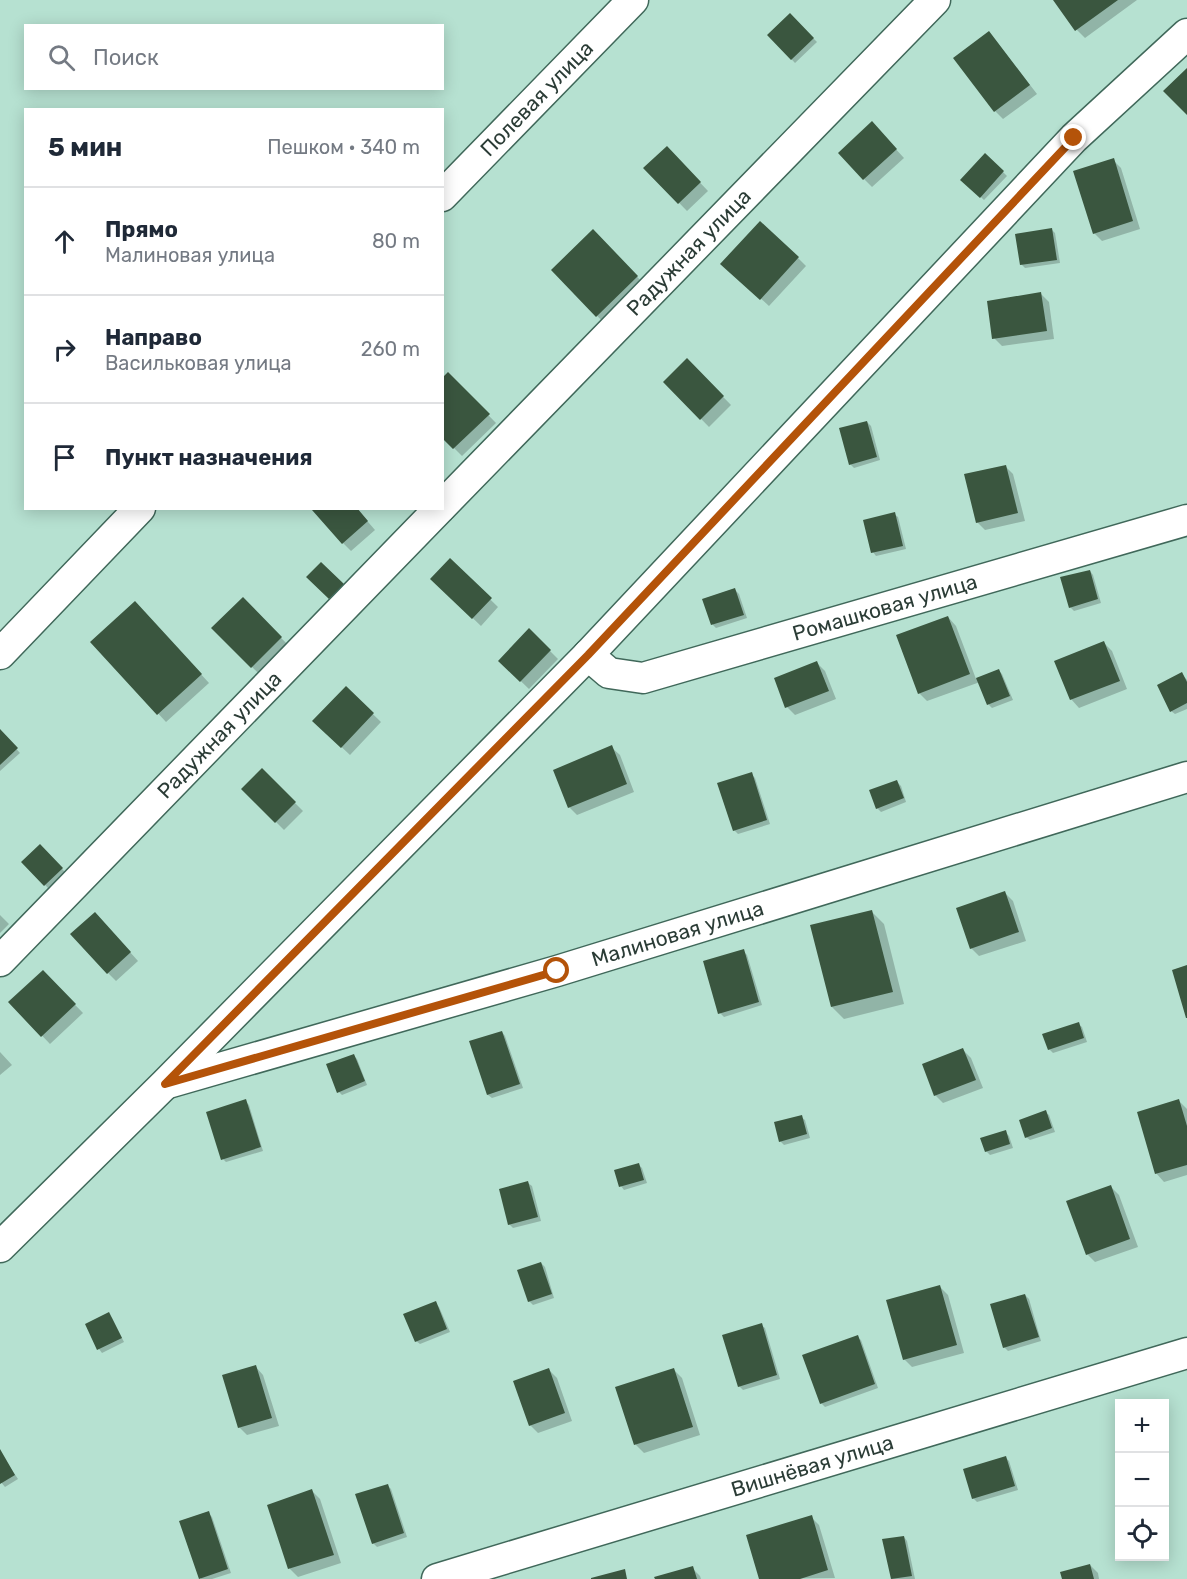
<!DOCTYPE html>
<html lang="ru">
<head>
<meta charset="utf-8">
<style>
	:root { --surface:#fff; --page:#f2f2f3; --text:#1f2937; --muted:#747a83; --line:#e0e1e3 }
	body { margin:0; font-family:Rubik,sans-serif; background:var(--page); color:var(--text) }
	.controls { position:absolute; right:18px; bottom:18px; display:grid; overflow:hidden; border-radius:0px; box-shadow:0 3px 15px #0003 }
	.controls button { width:54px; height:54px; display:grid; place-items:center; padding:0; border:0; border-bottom:2px solid var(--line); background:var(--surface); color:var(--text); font:30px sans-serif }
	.stop { position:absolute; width:18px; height:18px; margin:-14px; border:4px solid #b45309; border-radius:50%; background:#fff }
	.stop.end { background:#b45309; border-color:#fff; box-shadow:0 2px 6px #0008 }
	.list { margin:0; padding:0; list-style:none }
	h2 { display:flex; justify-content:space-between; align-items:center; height:78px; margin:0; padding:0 24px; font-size:26px }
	h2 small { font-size:20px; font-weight:400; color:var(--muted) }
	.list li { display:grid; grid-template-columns:39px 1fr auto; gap:18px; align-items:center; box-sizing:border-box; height:108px; padding:0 24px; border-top:2px solid var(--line) }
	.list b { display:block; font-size:22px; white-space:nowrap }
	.list p { margin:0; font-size:20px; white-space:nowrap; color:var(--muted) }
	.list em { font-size:20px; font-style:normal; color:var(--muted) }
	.icon { flex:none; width:33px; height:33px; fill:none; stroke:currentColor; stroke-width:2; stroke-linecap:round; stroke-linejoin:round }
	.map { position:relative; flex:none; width:1187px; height:1579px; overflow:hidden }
	.search { position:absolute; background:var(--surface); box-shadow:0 3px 15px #0003; left:24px; top:24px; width:420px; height:66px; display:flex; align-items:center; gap:15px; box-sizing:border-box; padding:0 21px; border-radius:0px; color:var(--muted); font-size:22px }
	.panel { position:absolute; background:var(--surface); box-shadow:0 3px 15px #0003; left:24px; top:108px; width:420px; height:402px; border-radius:0px }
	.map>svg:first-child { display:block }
	.shadow { fill:#0003 }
	.building { fill:#3a563f }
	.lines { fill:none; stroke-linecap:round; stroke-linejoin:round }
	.minor-casing { stroke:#40685a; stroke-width:33 }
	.minor { stroke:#fff; stroke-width:30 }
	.route { stroke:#b45309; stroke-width:8 }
	.labels { text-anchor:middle; stroke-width:6; stroke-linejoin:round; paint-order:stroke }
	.street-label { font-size:21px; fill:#2b3c36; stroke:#c3efde }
</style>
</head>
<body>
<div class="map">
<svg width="1187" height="1579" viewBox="0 0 1187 1579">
	<rect width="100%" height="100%" fill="#b6e1d1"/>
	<path class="shadow" d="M 1055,0 L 1137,0 L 1085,38 L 1077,30 Z
		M 790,15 L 817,42 L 795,63 L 769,35 Z
		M 988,33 L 996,41 L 1037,94 L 1003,119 L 995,111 L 955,59 Z
		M 880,132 L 904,158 L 872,187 L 864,179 Z
		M 667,148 L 708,191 L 687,211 L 645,168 Z
		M 986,155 L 1007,176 L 984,200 L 962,179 Z
		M 1113,160 L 1121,168 L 1140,229 L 1102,241 L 1094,233 Z
		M 1052,230 L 1055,233 L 1060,263 L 1025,268 L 1021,264 Z
		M 593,231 L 645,285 L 605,324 L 553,270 Z
		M 798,258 L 806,266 L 769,306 L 731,271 Z
		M 1041,294 L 1049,302 L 1054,339 L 1002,346 L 994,338 Z
		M 687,360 L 731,405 L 709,427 L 665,382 Z
		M 448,374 L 496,423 L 462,456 L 442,436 Z
		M 867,422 L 871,426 L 880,460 L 854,468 L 850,464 Z
		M 1005,466 L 1013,474 L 1025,521 L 985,530 L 977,522 Z
		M 356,508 L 375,530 L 351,551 L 343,543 Z
		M 894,514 L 898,517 L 906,549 L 876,556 L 873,552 Z
		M 450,560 L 498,607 L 481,626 L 432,579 Z
		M 321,564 L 346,588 L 333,601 L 308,577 Z
		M 1090,571 L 1093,575 L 1101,603 L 1074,611 L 1070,607 Z
		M 735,590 L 739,594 L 747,618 L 716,628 L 713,625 L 704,600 Z
		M 243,599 L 289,646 L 260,675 L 214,628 Z
		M 143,611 L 209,683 L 166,722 L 92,642 Z
		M 948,617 L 956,626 L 976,679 L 998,670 L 1002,674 L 1013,700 L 992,708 L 989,705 L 980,682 L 927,701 L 919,693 Z
		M 529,630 L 558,659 L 529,689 L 500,661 Z
		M 1104,643 L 1112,651 L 1127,689 L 1079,708 L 1071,699 Z
		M 817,663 L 825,671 L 836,699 L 795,715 L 787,707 Z
		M 1182,674 L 1187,680 L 1187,709 L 1175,714 L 1171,711 Z
		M 346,688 L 381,722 L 350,755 L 314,721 Z
		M 0,731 L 20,753 L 0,771 Z
		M 611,747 L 620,755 L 634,792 L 577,815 L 569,807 Z
		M 262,770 L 303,811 L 284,830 L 243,789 Z
		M 751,774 L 755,778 L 770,824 L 738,834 L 734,830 Z
		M 897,782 L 901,786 L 906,802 L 881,812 L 877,808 Z
		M 40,846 L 65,872 L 48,888 L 23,862 Z
		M 1005,893 L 1013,901 L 1026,941 L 979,956 L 971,948 Z
		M 872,912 L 884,924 L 904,1004 L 844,1019 L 832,1007 Z
		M 0,915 L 9,924 L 0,933 Z
		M 103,922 L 138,961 L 116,981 L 108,973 Z
		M 743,951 L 747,955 L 762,1005 L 724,1017 L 720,1013 Z
		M 43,972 L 83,1013 L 50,1044 L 10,1002 Z
		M 1078,1024 L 1082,1027 L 1087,1042 L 1053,1053 L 1049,1049 Z
		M 502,1032 L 505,1036 L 523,1088 L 492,1098 L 488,1095 Z
		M 963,1050 L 971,1058 L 983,1088 L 943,1103 L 935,1095 Z
		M 0,1052 L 12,1065 L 0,1075 Z
		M 353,1055 L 357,1059 L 367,1085 L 342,1095 L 339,1092 Z
		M 245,1101 L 249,1105 L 263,1151 L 226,1162 L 223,1159 Z
		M 1179,1101 L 1187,1109 L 1187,1175 L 1164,1182 L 1156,1173 Z
		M 1045,1112 L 1049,1115 L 1055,1132 L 1030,1140 L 1026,1137 Z
		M 801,1117 L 805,1120 L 810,1138 L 784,1145 L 780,1141 Z
		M 1005,1132 L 1009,1136 L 1013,1148 L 990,1155 L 986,1151 Z
		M 639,1165 L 642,1168 L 647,1183 L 624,1190 L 621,1186 Z
		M 528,1183 L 532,1186 L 541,1221 L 513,1228 L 509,1224 Z
		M 1111,1187 L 1119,1195 L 1138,1247 L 1095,1262 L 1087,1254 Z
		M 541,1263 L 545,1267 L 554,1298 L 533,1305 L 529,1301 Z
		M 940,1287 L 948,1295 L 964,1353 L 912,1367 L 904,1359 Z
		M 1025,1295 L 1029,1299 L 1041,1341 L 1008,1351 L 1004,1347 Z
		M 435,1303 L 439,1307 L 450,1332 L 420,1344 L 416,1341 Z
		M 108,1314 L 112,1318 L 124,1342 L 102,1353 L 99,1349 Z
		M 761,1325 L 765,1328 L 780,1379 L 743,1390 L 739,1386 Z
		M 857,1337 L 861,1340 L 878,1388 L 825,1407 L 821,1403 Z
		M 255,1366 L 263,1375 L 279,1426 L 247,1435 L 239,1427 Z
		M 549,1370 L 557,1378 L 572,1421 L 538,1433 L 530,1425 Z
		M 674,1370 L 682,1378 L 700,1435 L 644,1453 L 636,1445 L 617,1388 Z
		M 0,1452 L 18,1479 L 5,1487 L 0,1481 Z
		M 1006,1458 L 1009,1461 L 1018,1490 L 977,1502 L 973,1498 Z
		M 387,1485 L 391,1489 L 407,1537 L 377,1547 L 373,1543 Z
		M 312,1491 L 320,1499 L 341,1563 L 298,1577 L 290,1569 L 269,1505 Z
		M 208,1513 L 212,1517 L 231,1573 L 212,1579 L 201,1579 Z
		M 811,1517 L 819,1525 L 835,1578 L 760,1579 Z
		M 904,1537 L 907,1541 L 915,1579 L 892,1579 L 884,1541 Z
		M 1090,1565 L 1098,1573 L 1099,1579 L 1064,1579 Z
		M 692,1568 L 700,1576 L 701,1579 L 656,1579 Z"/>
	<path class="building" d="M 1053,0 L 1118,0 L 1075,31 Z
		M 790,13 L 814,38 L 791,60 L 767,35 Z
		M 989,31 L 1030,85 L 994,112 L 953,58 Z
		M 1187,68 L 1187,115 L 1163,91 Z
		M 872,121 L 897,149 L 863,180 L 838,153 Z
		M 667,146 L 701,182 L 678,204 L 643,168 Z
		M 985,153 L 1004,171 L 980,198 L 960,180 Z
		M 1114,158 L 1133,221 L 1093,234 L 1073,171 Z
		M 760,221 L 799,257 L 760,300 L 720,264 Z
		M 1052,228 L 1057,260 L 1020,265 L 1015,234 Z
		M 593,229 L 638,276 L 596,317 L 551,270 Z
		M 1041,292 L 1047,331 L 992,339 L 987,301 Z
		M 687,358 L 724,396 L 700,420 L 663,382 Z
		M 448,372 L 490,414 L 453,449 L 442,438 L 442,378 Z
		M 867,421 L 877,457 L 849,465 L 839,428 Z
		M 1006,465 L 1018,513 L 976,523 L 964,474 Z
		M 314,508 L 357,508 L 368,521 L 342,544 L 312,510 Z
		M 895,512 L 903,546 L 871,553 L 863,520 Z
		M 450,558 L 492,598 L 472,619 L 430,579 Z
		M 321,562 L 344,584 L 329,599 L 306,577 Z
		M 1090,570 L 1098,599 L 1069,608 L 1060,577 Z
		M 735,588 L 744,615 L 711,625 L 702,599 Z
		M 243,597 L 282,637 L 251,668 L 211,628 Z
		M 135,601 L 202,674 L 157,715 L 90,642 Z
		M 948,616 L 970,674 L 918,694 L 896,635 Z
		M 529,628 L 551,650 L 520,682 L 498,661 Z
		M 1104,641 L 1120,681 L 1070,700 L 1054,661 Z
		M 817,661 L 829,691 L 785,708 L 774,678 Z
		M 999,669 L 1010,696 L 987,705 L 976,678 Z
		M 1182,672 L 1187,682 L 1187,703 L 1170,712 L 1157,685 Z
		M 346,686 L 374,713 L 341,748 L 312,721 Z
		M 0,729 L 18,748 L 0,765 Z
		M 612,745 L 627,784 L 568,808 L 553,770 Z
		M 262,768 L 296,802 L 275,823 L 241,789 Z
		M 752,772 L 767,820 L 733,831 L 717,783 Z
		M 897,780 L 904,798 L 876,809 L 869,790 Z
		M 40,844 L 63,868 L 44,886 L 21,862 Z
		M 1005,891 L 1019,932 L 970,949 L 956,908 Z
		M 872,910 L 893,992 L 831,1007 L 810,925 Z
		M 95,912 L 131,952 L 107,974 L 70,934 Z
		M 744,949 L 759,1002 L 718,1014 L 703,961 Z
		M 1187,965 L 1187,1018 L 1186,1018 L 1172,970 Z
		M 43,970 L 76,1004 L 41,1037 L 8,1002 Z
		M 1079,1022 L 1084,1038 L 1048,1050 L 1042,1034 Z
		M 502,1031 L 520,1084 L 487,1095 L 469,1041 Z
		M 963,1048 L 976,1080 L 934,1096 L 922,1064 Z
		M 354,1054 L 365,1081 L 337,1093 L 326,1064 Z
		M 246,1099 L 261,1147 L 221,1160 L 206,1112 Z
		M 1179,1099 L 1187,1126 L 1187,1165 L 1155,1174 L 1137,1112 Z
		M 1046,1110 L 1052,1128 L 1025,1138 L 1019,1120 Z
		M 802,1115 L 807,1134 L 779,1142 L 774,1122 Z
		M 1006,1130 L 1010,1144 L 985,1152 L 980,1138 Z
		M 639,1163 L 644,1180 L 619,1187 L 614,1170 Z
		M 528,1181 L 538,1217 L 508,1225 L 499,1189 Z
		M 1111,1185 L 1130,1239 L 1086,1255 L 1066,1201 Z
		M 541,1262 L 552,1294 L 528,1302 L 517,1270 Z
		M 940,1285 L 957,1345 L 903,1360 L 886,1300 Z
		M 1025,1294 L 1039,1337 L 1003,1348 L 990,1304 Z
		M 436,1301 L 447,1329 L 415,1342 L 403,1314 Z
		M 109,1312 L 122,1338 L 97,1350 L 85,1324 Z
		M 762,1323 L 777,1375 L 738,1387 L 722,1335 Z
		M 858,1335 L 875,1384 L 820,1404 L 802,1355 Z
		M 256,1365 L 272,1418 L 238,1428 L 222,1375 Z
		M 549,1368 L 565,1413 L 529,1426 L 513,1381 Z
		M 674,1368 L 693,1427 L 634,1445 L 615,1387 Z
		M 0,1449 L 15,1475 L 0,1484 Z
		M 1006,1456 L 1015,1486 L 972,1499 L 963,1469 Z
		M 388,1484 L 404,1533 L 372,1544 L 355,1494 Z
		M 312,1489 L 334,1555 L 288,1569 L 267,1505 Z
		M 209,1511 L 228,1569 L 199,1579 L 179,1521 Z
		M 812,1515 L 828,1570 L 800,1579 L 759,1579 L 746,1535 Z
		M 904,1536 L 912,1576 L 891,1579 L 882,1539 Z
		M 1090,1564 L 1094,1579 L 1062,1579 L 1060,1572 Z
		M 693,1566 L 697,1579 L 655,1579 L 654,1577 Z
		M 625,1569 L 627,1579 L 591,1579 L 591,1578 Z"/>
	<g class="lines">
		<g class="minor-casing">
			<g id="minor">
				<path id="s1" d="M 442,196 L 633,0"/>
				<path id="s2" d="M 442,506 L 935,0"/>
				<path d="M 0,654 L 140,508"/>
				<path id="s3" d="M 588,655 L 609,673 L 643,678 L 1187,520"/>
				<path id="s4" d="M 0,961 L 440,508"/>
				<path id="s5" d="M 168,1083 L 557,971 L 1187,777"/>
				<path d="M 0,1247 L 165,1084 L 588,655 L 1074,138 L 1187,34"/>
				<path id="s6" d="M 437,1579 L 1187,1353"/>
			</g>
		</g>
		<use href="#minor" class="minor"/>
	</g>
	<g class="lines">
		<path class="route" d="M 557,971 L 165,1084 L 588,655 L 1074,138"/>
	</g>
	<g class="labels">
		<g class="street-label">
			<text dy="7" stroke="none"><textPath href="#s1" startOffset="136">Полевая улица</textPath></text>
			<text dy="7" stroke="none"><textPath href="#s2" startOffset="354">Радужная улица</textPath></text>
			<text dy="7" stroke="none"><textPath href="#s3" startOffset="314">Ромашковая улица</textPath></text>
			<text dy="7" stroke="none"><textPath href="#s4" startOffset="315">Радужная улица</textPath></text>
			<text dy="7" stroke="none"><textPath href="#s5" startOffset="531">Малиновая улица</textPath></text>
			<text dy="7" stroke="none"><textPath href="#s6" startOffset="392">Вишнёвая улица</textPath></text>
		</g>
	</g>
</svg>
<div class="controls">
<button>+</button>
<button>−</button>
<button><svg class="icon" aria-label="locate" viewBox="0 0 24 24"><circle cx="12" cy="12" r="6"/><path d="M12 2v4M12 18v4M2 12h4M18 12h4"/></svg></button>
</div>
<div class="stop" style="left:557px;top:971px"></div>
<div class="stop end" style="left:1074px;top:138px"></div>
<div class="search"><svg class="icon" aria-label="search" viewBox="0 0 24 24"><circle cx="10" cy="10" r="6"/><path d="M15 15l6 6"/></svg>Поиск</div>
<section class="panel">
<h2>5 мин<small>Пешком · 340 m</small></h2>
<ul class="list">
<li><svg class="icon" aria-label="ahead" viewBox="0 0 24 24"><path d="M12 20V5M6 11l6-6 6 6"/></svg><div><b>Прямо</b><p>Малиновая улица</p></div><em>80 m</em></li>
<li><svg class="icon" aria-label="right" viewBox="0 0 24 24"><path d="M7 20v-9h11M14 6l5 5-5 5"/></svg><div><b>Направо</b><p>Васильковая улица</p></div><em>260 m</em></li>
<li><svg class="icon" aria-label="arrive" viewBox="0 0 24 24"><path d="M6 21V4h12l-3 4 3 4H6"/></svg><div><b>Пункт назначения</b></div></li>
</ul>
</section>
</div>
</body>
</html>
